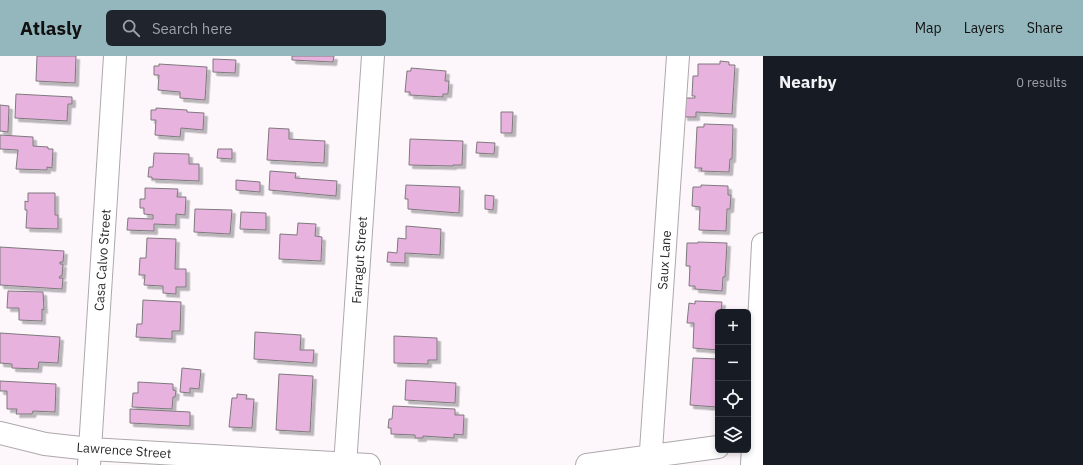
<!DOCTYPE html>
<html lang="en">
<head>
<meta charset="utf-8">
<style>
	:root { --surface:#171b24; --page:#20242c; --text:#f1f3f6; --muted:#9ea1a6; --line:#363941; --accent:#94b7bd }
	body { margin:0; font-family:"IBM Plex Sans",sans-serif; background:var(--page); color:var(--text) }
	.controls { position:absolute; right:12px; bottom:12px; display:grid; overflow:hidden; border-radius:6px; box-shadow:0 2px 6px #0003 }
	.controls button { width:36px; height:36px; display:grid; place-items:center; padding:0; border:0; border-bottom:1px solid var(--line); background:var(--surface); color:var(--text); font:20px sans-serif }
	.list { margin:0; padding:0; list-style:none }
	h2 { display:flex; justify-content:space-between; align-items:center; height:52px; margin:0; padding:0 16px; font-size:17px }
	h2 small { font-size:13px; font-weight:400; color:var(--muted) }
	.icon { flex:none; width:22px; height:22px; fill:none; stroke:currentColor; stroke-width:2; stroke-linecap:round; stroke-linejoin:round }
	.map { position:relative; flex:none; width:763px; height:409px; overflow:hidden }
	header { display:flex; align-items:center; gap:24px; box-sizing:border-box; height:56px; padding:0 20px; background:var(--accent); color:#111 }
	header strong { font-size:19px }
	nav { display:flex; gap:22px; margin-inline-start:auto; font-size:14px }
	.search { width:280px; height:36px; background:var(--page); display:flex; align-items:center; gap:10px; box-sizing:border-box; padding:0 14px; border-radius:6px; color:var(--muted); font-size:15px }
	main { display:flex }
	aside { flex:1; background:var(--surface) }
	.map>svg:first-child { display:block }
	.building { fill:#e8b2df; stroke:#7e797d; filter:url(#shadow) }
	.lines { fill:none; stroke-linecap:round; stroke-linejoin:round }
	.minor-casing { stroke:#ada8ac; stroke-width:24 }
	.minor { stroke:#fff; stroke-width:22 }
	.labels { text-anchor:middle; stroke-width:3; stroke-linejoin:round; paint-order:stroke }
	.street-label { font-size:13px; fill:#2c2a2c; stroke:#fff }
</style>
</head>
<body>
<header>
<strong>Atlasly</strong>
<div class="search"><svg class="icon" aria-label="search" viewBox="0 0 24 24"><circle cx="10" cy="10" r="6"/><path d="M15 15l6 6"/></svg>Search here</div>
<nav><a>Map</a><a>Layers</a><a>Share</a></nav>
</header>
<main>
<div class="map">
<svg width="763" height="409" viewBox="0 0 763 409">
	<defs>
		<filter id="shadow"><feDropShadow dx="3.5" dy="3.5" stdDeviation="0" flood-color="#0004"/></filter>
	</defs>
	<rect width="100%" height="100%" fill="#fdf7fc"/>
	<path class="building" d="M 37,0 L 76,0 L 75,27 L 36,25 Z
		M 292,0 L 334,0 L 333,6 L 292,4 Z
		M 213,3 L 236,4 L 235,17 L 213,16 Z
		M 720,5 L 729,6 L 729,9 L 735,9 L 732,58 L 696,56 L 696,61 L 684,61 L 685,42 L 695,42 L 695,40 L 692,40 L 693,20 L 698,20 L 698,8 L 720,8 Z
		M 159,8 L 207,11 L 205,44 L 180,42 L 180,36 L 158,34 L 159,19 L 154,19 L 154,10 L 159,10 Z
		M 411,12 L 446,15 L 445,25 L 449,25 L 448,38 L 443,38 L 443,41 L 410,39 L 410,36 L 405,36 L 407,15 L 411,15 Z
		M 16,38 L 72,41 L 72,48 L 68,48 L 67,65 L 15,62 Z
		M 0,49 L 9,50 L 8,76 L 0,75 Z
		M 156,52 L 187,54 L 187,56 L 204,57 L 203,74 L 181,72 L 180,81 L 155,79 L 156,64 L 151,64 L 151,54 L 156,54 Z
		M 501,56 L 513,56 L 512,77 L 501,77 Z
		M 704,68 L 733,69 L 732,103 L 730,103 L 729,116 L 701,115 L 702,112 L 695,112 L 697,71 L 704,71 Z
		M 269,72 L 289,73 L 289,83 L 325,85 L 324,107 L 267,104 Z
		M 0,79 L 33,81 L 33,90 L 48,91 L 48,93 L 53,93 L 52,112 L 47,111 L 47,114 L 16,113 L 18,94 L 0,93 Z
		M 410,83 L 463,85 L 462,109 L 453,109 L 453,110 L 409,109 Z
		M 477,86 L 495,87 L 494,98 L 476,97 Z
		M 218,93 L 232,93 L 232,103 L 217,102 Z
		M 154,97 L 189,98 L 189,108 L 199,108 L 199,125 L 152,123 L 152,121 L 148,121 L 149,111 L 153,111 Z
		M 270,115 L 296,117 L 295,122 L 337,125 L 336,140 L 269,134 Z
		M 236,124 L 260,126 L 260,136 L 236,134 Z
		M 406,129 L 460,131 L 459,157 L 408,153 L 408,143 L 405,143 Z
		M 701,129 L 728,130 L 728,139 L 731,139 L 730,153 L 727,153 L 726,175 L 699,174 L 700,151 L 692,150 L 693,131 L 701,131 Z
		M 145,132 L 178,133 L 177,141 L 186,141 L 185,159 L 176,158 L 176,169 L 154,168 L 154,175 L 127,174 L 128,162 L 153,163 L 153,159 L 144,158 L 144,152 L 140,152 L 140,143 L 145,143 Z
		M 28,137 L 55,137 L 55,159 L 58,159 L 58,173 L 26,172 L 27,154 L 25,154 L 25,145 L 28,146 Z
		M 485,139 L 494,140 L 493,154 L 485,153 Z
		M 195,153 L 232,154 L 230,178 L 194,176 Z
		M 241,156 L 266,157 L 266,174 L 240,173 Z
		M 298,167 L 316,168 L 315,180 L 322,181 L 321,205 L 279,203 L 280,178 L 297,179 Z
		M 406,170 L 441,173 L 440,199 L 405,197 L 405,207 L 387,206 L 388,196 L 397,197 L 398,182 L 406,183 Z
		M 147,182 L 176,183 L 175,213 L 186,213 L 186,231 L 176,231 L 176,238 L 163,237 L 163,230 L 144,229 L 145,219 L 139,219 L 140,202 L 146,202 Z
		M 698,186 L 727,187 L 725,221 L 723,221 L 722,235 L 695,233 L 695,230 L 689,230 L 690,210 L 686,210 L 687,187 L 698,187 Z
		M 0,191 L 64,195 L 63,206 L 60,206 L 60,208 L 63,208 L 62,220 L 60,220 L 59,222 L 63,222 L 62,233 L 0,229 Z
		M 8,235 L 43,236 L 44,254 L 42,253 L 42,265 L 19,264 L 19,252 L 7,252 Z
		M 143,244 L 181,246 L 180,275 L 172,275 L 172,283 L 136,281 L 137,268 L 142,268 Z
		M 695,245 L 722,246 L 721,256 L 718,256 L 718,294 L 693,292 L 694,267 L 687,267 L 689,247 L 695,248 Z
		M 255,276 L 301,279 L 300,294 L 314,294 L 313,307 L 254,303 Z
		M 0,277 L 60,281 L 58,307 L 39,306 L 38,313 L 12,312 L 12,308 L 0,307 Z
		M 394,280 L 437,282 L 437,304 L 428,304 L 428,308 L 394,307 Z
		M 693,302 L 718,303 L 718,339 L 717,339 L 716,351 L 690,349 Z
		M 182,312 L 201,314 L 199,333 L 190,332 L 190,337 L 180,336 Z
		M 279,318 L 313,320 L 310,376 L 276,374 Z
		M 406,324 L 456,327 L 455,347 L 405,344 Z
		M 0,325 L 56,328 L 55,356 L 33,355 L 32,358 L 16,358 L 17,353 L 7,353 L 7,335 L 0,335 Z
		M 138,326 L 173,328 L 173,334 L 176,335 L 175,341 L 173,341 L 172,353 L 132,351 L 133,337 L 138,337 Z
		M 237,338 L 247,339 L 246,343 L 254,343 L 252,372 L 229,371 L 232,342 L 237,342 Z
		M 393,350 L 455,353 L 455,359 L 464,359 L 463,379 L 454,378 L 454,382 L 423,380 L 423,382 L 415,382 L 415,379 L 391,378 L 391,372 L 388,372 L 389,363 L 392,363 Z
		M 130,353 L 190,356 L 190,370 L 130,367 Z"/>
	<g class="lines">
		<g class="minor-casing">
			<path id="minor" d="M 0,377 L 45,388 L 90,393 L 369,409
				M 89,409 L 115,0
				M 345,409 L 373,0
				M 587,409 L 718,391
				M 650,409 L 678,0
				M 752,409 L 763,188"/>
		</g>
		<use href="#minor" class="minor"/>
	</g>
	<g class="labels">
		<g class="street-label">
			<text transform="translate(102 204) rotate(-86)" y="5">Casa Calvo Street</text>
			<text transform="translate(359 204) rotate(-86)" y="5">Farragut Street</text>
			<text transform="translate(664 204) rotate(-86)" y="5">Saux Lane</text>
			<text transform="translate(124 394) rotate(4)" y="5">Lawrence Street</text>
		</g>
	</g>
</svg>
<div class="controls">
<button>+</button>
<button>−</button>
<button><svg class="icon" aria-label="locate" viewBox="0 0 24 24"><circle cx="12" cy="12" r="6"/><path d="M12 2v4M12 18v4M2 12h4M18 12h4"/></svg></button>
<button><svg class="icon" aria-label="layers" viewBox="0 0 24 24"><path d="M12 4l9 5-9 5-9-5zM3 14l9 5 9-5"/></svg></button>
</div>
</div>
<aside>
<h2>Nearby<small>0 results</small></h2>
<ul class="list">
</ul>
</aside>
</main>
</body>
</html>
